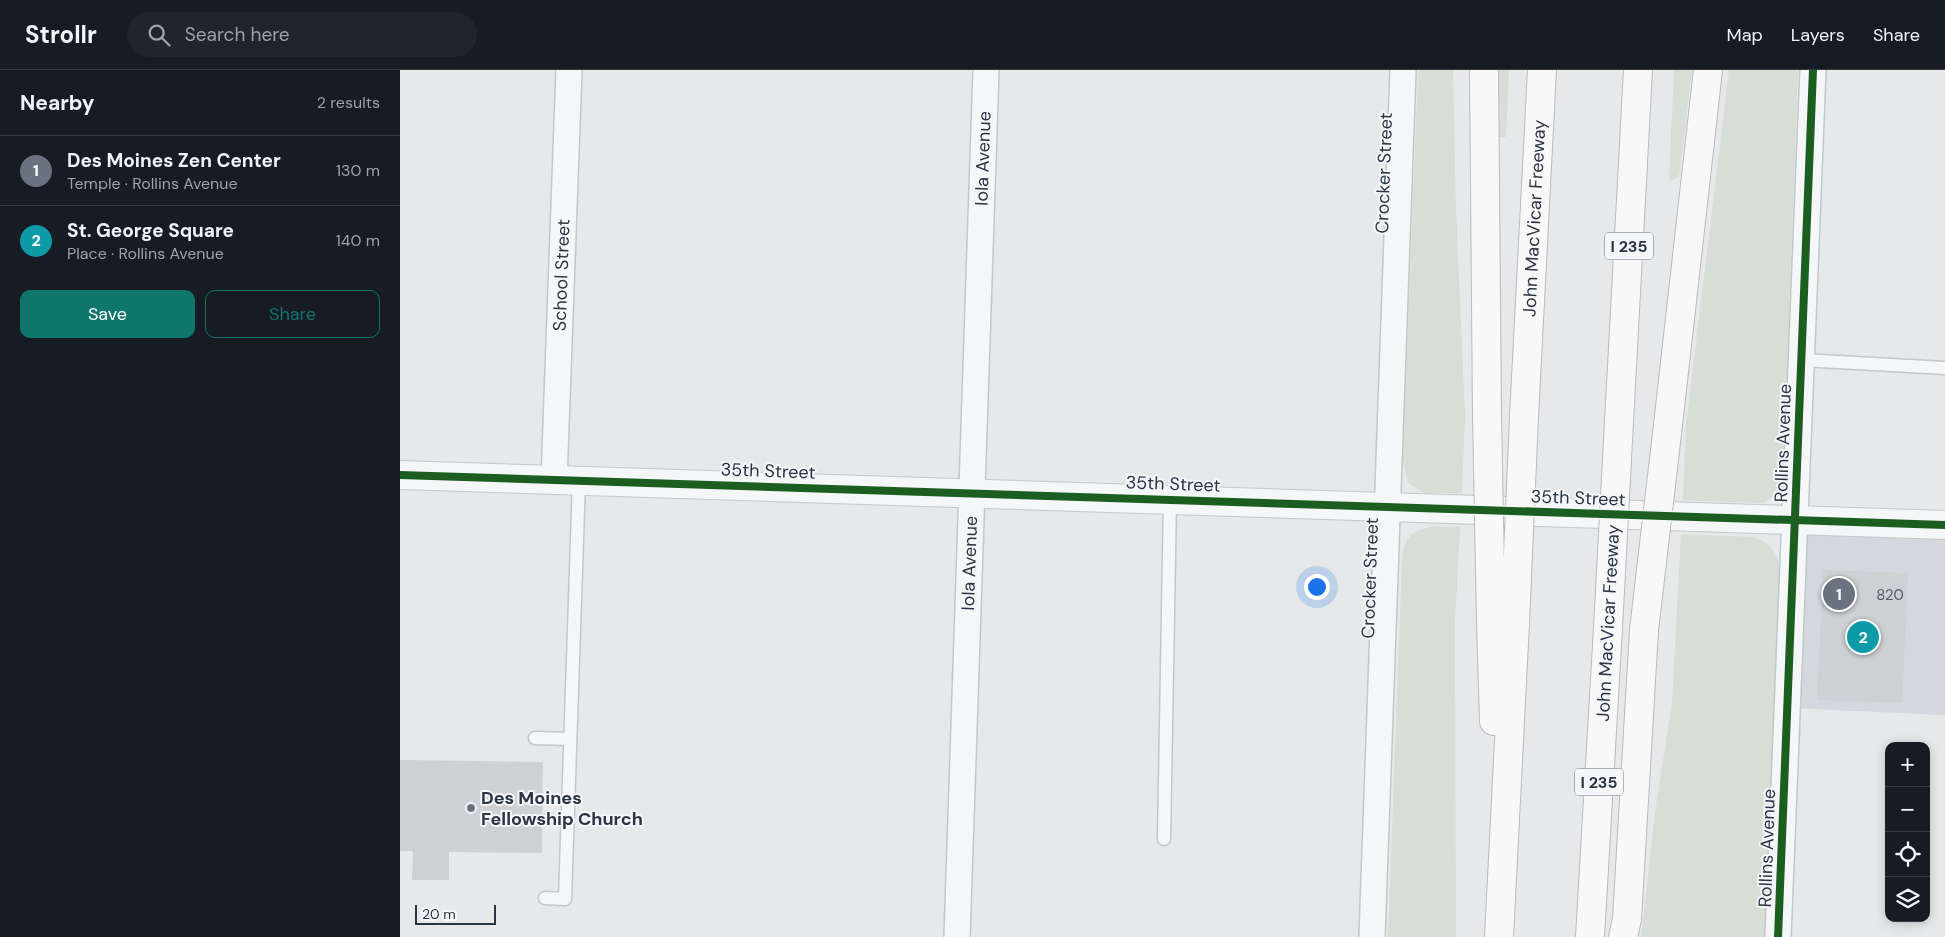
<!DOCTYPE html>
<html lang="en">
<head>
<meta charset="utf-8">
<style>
	:root { --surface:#171b24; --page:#20242c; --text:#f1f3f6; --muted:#9ea1a6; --line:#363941; --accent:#0f766e }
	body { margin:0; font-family:"DM Sans",sans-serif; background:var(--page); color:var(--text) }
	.controls { position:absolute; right:15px; bottom:15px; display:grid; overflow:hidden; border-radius:10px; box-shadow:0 2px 12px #0003 }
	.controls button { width:45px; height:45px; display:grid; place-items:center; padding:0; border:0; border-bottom:1px solid var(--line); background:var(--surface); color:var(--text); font:25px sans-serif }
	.scale { position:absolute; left:15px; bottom:12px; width:81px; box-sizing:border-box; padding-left:5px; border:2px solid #2b3445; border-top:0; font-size:14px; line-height:18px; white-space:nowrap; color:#2b3445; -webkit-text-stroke:4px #f4f6f9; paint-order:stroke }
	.you { position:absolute; left:916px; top:516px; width:18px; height:18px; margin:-12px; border:4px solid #fff; border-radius:50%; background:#1a73e8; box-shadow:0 0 0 8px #1a73e833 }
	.badge { display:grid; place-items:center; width:32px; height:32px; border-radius:50%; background:var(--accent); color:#fff; font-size:16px; font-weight:700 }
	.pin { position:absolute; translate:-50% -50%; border:2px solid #fff; box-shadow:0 1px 5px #0006 }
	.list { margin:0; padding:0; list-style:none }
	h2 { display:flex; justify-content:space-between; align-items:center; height:65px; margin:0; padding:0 20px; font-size:21px }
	h2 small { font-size:16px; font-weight:400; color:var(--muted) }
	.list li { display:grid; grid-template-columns:32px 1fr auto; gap:15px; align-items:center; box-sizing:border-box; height:70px; padding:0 20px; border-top:1px solid var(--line) }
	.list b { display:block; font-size:19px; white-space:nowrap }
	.list p { margin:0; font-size:16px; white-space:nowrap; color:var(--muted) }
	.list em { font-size:16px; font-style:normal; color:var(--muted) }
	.actions { display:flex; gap:10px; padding:15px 20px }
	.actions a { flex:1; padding:11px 0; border:1px solid var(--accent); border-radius:10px; text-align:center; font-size:18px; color:var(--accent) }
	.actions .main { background:var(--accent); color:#fff }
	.icon { flex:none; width:28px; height:28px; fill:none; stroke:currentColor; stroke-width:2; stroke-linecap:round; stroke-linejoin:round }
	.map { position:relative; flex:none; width:1545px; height:867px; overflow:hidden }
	header { display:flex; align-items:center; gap:30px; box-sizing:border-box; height:70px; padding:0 25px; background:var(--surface); border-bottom:1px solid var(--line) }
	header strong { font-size:24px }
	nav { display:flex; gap:28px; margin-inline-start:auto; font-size:18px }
	.search { width:350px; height:45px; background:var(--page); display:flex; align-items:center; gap:12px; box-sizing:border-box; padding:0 18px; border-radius:28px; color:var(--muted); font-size:19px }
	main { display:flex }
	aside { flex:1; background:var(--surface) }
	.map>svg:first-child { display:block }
	.built { fill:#d4d7dd }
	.green { fill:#d6ded6 }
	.building { fill:#ced0d3 }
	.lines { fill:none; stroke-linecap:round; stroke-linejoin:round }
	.service-casing { stroke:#c4c6c8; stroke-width:15 }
	.minor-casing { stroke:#c4c6c8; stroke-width:28 }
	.tertiary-casing { stroke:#c4c6c8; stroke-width:30 }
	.motorway-casing { stroke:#b8bbbf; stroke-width:30 }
	.service { stroke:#f5f6f7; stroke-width:12 }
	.minor { stroke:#f5f6f7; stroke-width:25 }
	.tertiary { stroke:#f5f6f7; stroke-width:28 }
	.motorway { stroke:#f8f8f8; stroke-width:28 }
	.motorway-bridge-casing { stroke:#b8bbbf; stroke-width:30; stroke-linecap:butt }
	.motorway-bridge { stroke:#f8f8f8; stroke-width:28 }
	.cycleway-casing { stroke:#f4f6f9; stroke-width:11 }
	.cycleway { stroke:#1b5e20; stroke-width:8 }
	.poi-dot { fill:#6c737f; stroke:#f4f6f9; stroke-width:2 }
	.labels { text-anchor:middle; stroke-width:4; stroke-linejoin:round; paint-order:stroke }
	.number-label { font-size:15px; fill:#545c69 }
	.shield { fill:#f4f6f9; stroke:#676e7b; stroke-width:1 }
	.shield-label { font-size:16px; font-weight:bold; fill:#2b3445 }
	.street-label { font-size:18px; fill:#2b3445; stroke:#f4f6f9 }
	.poi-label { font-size:18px; font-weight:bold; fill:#2b3445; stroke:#f4f6f9; text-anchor:start }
</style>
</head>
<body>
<header>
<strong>Strollr</strong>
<div class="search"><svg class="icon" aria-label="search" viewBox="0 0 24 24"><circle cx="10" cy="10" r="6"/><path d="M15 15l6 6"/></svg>Search here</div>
<nav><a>Map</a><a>Layers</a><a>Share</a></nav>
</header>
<main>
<aside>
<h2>Nearby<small>2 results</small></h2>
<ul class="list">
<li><span class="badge" style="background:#6b7280">1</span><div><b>Des Moines Zen Center</b><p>Temple · Rollins Avenue</p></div><em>130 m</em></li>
<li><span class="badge" style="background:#0f9aa8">2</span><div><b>St. George Square</b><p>Place · Rollins Avenue</p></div><em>140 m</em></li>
</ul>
<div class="actions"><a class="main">Save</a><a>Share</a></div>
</aside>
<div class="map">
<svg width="1545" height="867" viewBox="0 0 1545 867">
	<rect width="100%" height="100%" fill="#e6e8ea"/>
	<path class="built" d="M 1395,450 L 1545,455 L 1545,645 L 1388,638 Z"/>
	<path class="green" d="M 1018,0 L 1053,0 L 1056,141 L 1065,344 L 1062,423 L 1025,423 L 1008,413 L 1003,391 Z
		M 1096,0 L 1109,0 L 1106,67 L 1097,67 Z
		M 1274,0 L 1292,0 L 1279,107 L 1269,111 Z
		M 1329,0 L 1398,0 L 1383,412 L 1377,424 L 1363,433 L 1283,430 L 1286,355 Z
		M 1033,456 L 1060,457 L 1055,550 L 1056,867 L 988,867 L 1002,489 C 1006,465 1010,462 1033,456 Z
		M 1281,464 L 1352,467 C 1368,471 1375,479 1380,495 L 1364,867 L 1241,867 L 1255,742 L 1272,633 Z"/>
	<path class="building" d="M 1423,500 L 1508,503 L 1502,633 L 1417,630 Z
		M 0,690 L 143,692 L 142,751 L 143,743 L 152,744 L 152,757 L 142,756 L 142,783 L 49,782 L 49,810 L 12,810 L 13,781 L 0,781 Z"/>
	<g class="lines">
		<g class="service-casing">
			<path id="service" d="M 1402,290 L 1545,298
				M 135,668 L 170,669
				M 764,769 L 770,429
				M 145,828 L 165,829 L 179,410"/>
		</g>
		<g class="minor-casing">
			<g id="minor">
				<path id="s1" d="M 154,410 L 169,0"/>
				<path id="s2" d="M 557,867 L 586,0"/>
				<path d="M 972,867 L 1003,0"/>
				<path d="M 1378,867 L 1413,0"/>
			</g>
		</g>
		<g class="tertiary-casing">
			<path id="tertiary" d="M 0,405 L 1545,455"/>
		</g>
		<g class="motorway-casing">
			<g id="motorway">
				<path d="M 1084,0 L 1087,345"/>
				<path id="s3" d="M 1124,347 L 1142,0"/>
				<path d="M 1219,352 L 1238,0"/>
				<path d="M 1268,355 L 1308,0"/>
				<path d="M 1091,552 L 1094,651"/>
				<path d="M 1099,867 L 1115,553"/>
				<path d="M 1190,867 L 1208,558"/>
				<path d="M 1223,867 L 1227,849 L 1244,560"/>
			</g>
		</g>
		<use href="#service" class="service"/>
		<use href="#minor" class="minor"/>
		<use href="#tertiary" class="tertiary"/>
		<use href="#motorway" class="motorway"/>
		<g class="motorway-bridge-casing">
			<path id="motorway-bridge" d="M 1087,345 L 1091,552
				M 1115,553 L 1124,347
				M 1208,558 L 1219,352
				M 1244,560 L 1268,355"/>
		</g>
		<use href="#motorway-bridge" class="motorway-bridge"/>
		<g class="cycleway-casing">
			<path id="cycleway" d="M 0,405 L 1545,455
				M 1378,867 L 1413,0"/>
		</g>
		<use href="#cycleway" class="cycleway"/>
	</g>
	<circle class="poi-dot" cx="71" cy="738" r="5"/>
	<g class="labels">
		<g class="number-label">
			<text x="1490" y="530">820</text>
		</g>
		<g class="shield">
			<rect x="1205" y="162.5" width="48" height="27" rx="4"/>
			<rect x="1175" y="698.5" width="48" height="27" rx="4"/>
		</g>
		<g class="shield-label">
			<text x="1229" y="182">I 235</text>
			<text x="1199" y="718">I 235</text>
		</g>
		<g class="street-label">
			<text dy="6" stroke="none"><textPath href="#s2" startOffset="779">Iola Avenue</textPath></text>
			<text transform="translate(984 103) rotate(-88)" y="6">Crocker Street</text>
			<text dy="6" stroke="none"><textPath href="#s3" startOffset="199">John MacVicar Freeway</textPath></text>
			<text dy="6" stroke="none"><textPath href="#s1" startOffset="205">School Street</textPath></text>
			<text transform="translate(1383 373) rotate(-88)" y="6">Rollins Avenue</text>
			<text transform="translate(368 401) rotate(2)" y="6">35th Street</text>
			<text transform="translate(773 414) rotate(2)" y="6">35th Street</text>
			<text transform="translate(1178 428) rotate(2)" y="6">35th Street</text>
			<text dy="6" stroke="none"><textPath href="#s2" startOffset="374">Iola Avenue</textPath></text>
			<text transform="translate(970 508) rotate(-88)" y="6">Crocker Street</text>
			<text transform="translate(1208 553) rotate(-87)" y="6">John MacVicar Freeway</text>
			<text transform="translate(1367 778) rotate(-88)" y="6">Rollins Avenue</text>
		</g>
		<g class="poi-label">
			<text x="81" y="734">Des Moines<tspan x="81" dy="21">Fellowship Church</tspan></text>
		</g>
	</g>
</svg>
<div class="controls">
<button>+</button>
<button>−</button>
<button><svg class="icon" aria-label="locate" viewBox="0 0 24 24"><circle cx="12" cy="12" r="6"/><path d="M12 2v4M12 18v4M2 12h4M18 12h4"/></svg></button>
<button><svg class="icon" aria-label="layers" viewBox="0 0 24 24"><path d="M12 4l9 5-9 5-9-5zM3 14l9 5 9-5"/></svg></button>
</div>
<div class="scale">20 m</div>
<div class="you"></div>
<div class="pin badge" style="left:1439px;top:524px;background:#6b7280">1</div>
<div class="pin badge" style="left:1463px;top:567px;background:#0f9aa8">2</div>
</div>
</main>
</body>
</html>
